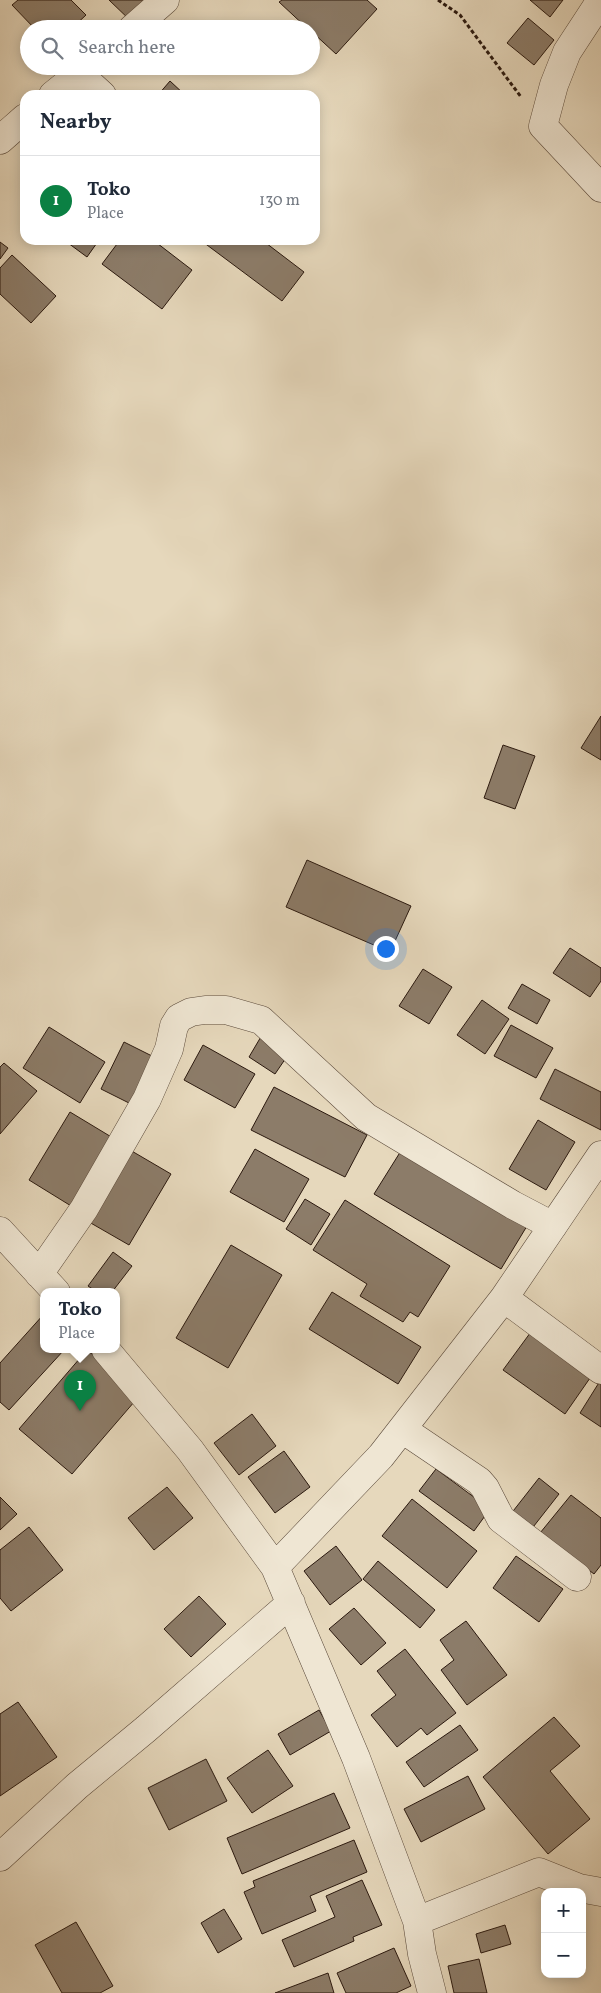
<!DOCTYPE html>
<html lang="en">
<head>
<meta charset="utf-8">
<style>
	:root { --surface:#fff; --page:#f6f6f7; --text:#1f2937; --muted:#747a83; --line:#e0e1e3; --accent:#0b8043 }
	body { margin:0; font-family:Vollkorn,serif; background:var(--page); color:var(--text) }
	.controls { position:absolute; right:15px; bottom:15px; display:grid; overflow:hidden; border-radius:10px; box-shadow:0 2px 12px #0003 }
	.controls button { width:45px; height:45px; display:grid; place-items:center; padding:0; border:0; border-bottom:1px solid var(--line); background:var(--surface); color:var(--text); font:25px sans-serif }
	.you { position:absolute; left:385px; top:948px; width:18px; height:18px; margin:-12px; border:4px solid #fff; border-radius:50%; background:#1a73e8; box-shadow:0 0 0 8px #1a73e833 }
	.badge { display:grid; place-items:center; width:32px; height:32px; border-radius:50%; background:var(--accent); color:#fff; font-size:16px; font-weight:700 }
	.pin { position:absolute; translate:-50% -41px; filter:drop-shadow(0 1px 2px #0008) }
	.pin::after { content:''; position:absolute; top:26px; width:18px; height:15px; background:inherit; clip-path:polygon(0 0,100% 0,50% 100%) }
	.popup { position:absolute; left:40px; top:1288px; width:80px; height:65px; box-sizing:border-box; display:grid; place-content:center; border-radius:10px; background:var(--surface); filter:drop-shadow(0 1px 4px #0005); font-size:16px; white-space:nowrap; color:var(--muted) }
	.popup b { font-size:19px; color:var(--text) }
	.popup::after { content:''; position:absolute; left:50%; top:100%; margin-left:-10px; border:10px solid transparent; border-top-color:var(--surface) }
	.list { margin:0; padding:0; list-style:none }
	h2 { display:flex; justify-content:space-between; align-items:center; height:65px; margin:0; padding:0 20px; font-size:21px }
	h2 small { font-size:16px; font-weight:400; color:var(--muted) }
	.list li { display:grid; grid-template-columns:32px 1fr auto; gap:15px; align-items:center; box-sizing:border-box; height:90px; padding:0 20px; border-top:1px solid var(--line) }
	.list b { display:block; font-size:19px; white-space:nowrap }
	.list p { margin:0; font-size:16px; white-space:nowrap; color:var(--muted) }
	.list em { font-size:16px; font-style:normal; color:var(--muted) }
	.icon { flex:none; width:28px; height:28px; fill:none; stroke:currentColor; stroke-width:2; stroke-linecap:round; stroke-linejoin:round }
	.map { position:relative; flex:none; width:601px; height:1993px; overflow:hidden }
	.search { position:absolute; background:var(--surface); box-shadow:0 2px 12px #0003; left:20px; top:20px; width:300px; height:55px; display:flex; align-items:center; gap:12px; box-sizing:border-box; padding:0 18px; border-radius:28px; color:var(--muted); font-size:19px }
	.panel { position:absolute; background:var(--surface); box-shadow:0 2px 12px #0003; left:20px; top:90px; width:300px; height:155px; border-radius:15px }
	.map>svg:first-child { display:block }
	.building { fill:#8c7c69; stroke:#2b190f }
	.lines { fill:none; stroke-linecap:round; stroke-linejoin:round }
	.minor-casing { stroke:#5a493a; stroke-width:29 }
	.path { stroke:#2b190f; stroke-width:3; stroke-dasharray:4 2.5; stroke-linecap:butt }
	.minor { stroke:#efe6d3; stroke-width:28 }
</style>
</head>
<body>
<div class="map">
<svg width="601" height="1993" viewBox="0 0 601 1993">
	<rect width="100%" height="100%" fill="#e6d8bc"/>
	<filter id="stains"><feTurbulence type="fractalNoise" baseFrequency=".004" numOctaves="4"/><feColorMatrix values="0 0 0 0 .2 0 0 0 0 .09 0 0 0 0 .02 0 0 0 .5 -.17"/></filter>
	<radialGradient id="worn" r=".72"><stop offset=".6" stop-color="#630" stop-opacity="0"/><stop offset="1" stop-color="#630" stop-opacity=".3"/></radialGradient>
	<path class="building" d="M 18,0 L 71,0 L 86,15 L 71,29 L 35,29 L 12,5 Z
		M 109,0 L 145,0 L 133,23 Z
		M 282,0 L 367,0 L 377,9 L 336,54 L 311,31 L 311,29 L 308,29 L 279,2 Z
		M 530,0 L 563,0 L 550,17 Z
		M 528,18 L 554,40 L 534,65 L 507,43 Z
		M 170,81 L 185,95 L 158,95 Z
		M 64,240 L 99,240 L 87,257 Z
		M 120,240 L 153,240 L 192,270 L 162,309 L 102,264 Z
		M 204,240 L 262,240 L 304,272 L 282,301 L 203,242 Z
		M 0,242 L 8,248 L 0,259 Z
		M 12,255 L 56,296 L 31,323 L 0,294 L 0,268 Z
		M 601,716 L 601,760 L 581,748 Z
		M 503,745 L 535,756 L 515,809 L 484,798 Z
		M 307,860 L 411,906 L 390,952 L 286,907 Z
		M 570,948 L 601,968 L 601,981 L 590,997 L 553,973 Z
		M 423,969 L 452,987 L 429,1024 L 399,1006 Z
		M 522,984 L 550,1000 L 537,1024 L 508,1008 Z
		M 482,1000 L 509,1019 L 485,1054 L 457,1035 Z
		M 511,1025 L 553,1048 L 536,1078 L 494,1056 Z
		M 49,1027 L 105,1062 L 80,1103 L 23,1068 Z
		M 262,1035 L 290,1052 L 275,1074 L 249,1057 Z
		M 124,1042 L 154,1057 L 131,1104 L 101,1089 Z
		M 203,1045 L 255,1074 L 235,1108 L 184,1080 Z
		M 4,1063 L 37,1091 L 0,1134 L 0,1067 Z
		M 555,1069 L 601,1092 L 601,1130 L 540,1099 Z
		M 274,1087 L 367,1135 L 345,1177 L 251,1130 Z
		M 70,1112 L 118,1141 L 76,1209 L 29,1180 Z
		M 538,1120 L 575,1142 L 546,1190 L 509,1169 Z
		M 404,1146 L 530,1221 L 501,1269 L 374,1194 Z
		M 255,1149 L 309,1179 L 284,1222 L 230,1192 Z
		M 130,1150 L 171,1174 L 129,1245 L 89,1222 Z
		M 305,1199 L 330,1214 L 311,1245 L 286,1229 Z
		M 345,1200 L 450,1266 L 418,1317 L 410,1312 L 403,1322 L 360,1296 L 367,1284 L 313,1250 Z
		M 231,1245 L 282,1275 L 228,1368 L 176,1338 Z
		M 113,1252 L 132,1266 L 112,1292 L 97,1292 L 88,1286 Z
		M 332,1292 L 421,1347 L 398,1384 L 309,1329 Z
		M 44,1314 L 44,1350 L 64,1350 L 9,1410 L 0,1402 L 0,1363 Z
		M 536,1325 L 597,1368 L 565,1414 L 503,1370 Z
		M 87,1350 L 141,1394 L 72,1474 L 19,1429 Z
		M 600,1381 L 601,1381 L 601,1427 L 580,1413 Z
		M 252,1414 L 276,1446 L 239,1475 L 214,1443 Z
		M 284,1451 L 310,1487 L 275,1513 L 248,1477 Z
		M 436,1469 L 490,1509 L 474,1531 L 419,1491 Z
		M 539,1478 L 559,1494 L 530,1531 L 510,1515 Z
		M 167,1487 L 193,1518 L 154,1550 L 128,1518 Z
		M 571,1495 L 601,1518 L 601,1565 L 594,1574 L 540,1533 Z
		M 0,1497 L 17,1514 L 0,1530 Z
		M 412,1499 L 477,1551 L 447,1588 L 382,1536 Z
		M 29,1527 L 63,1570 L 11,1611 L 0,1598 L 0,1550 Z
		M 336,1546 L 362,1580 L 330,1605 L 304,1571 Z
		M 516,1556 L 563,1589 L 539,1622 L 493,1588 Z
		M 378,1561 L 435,1610 L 420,1628 L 363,1579 Z
		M 199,1596 L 226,1624 L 191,1657 L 164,1629 Z
		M 354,1608 L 386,1643 L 361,1665 L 329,1629 Z
		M 466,1621 L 507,1675 L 467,1705 L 441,1670 L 454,1660 L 440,1640 Z
		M 405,1649 L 456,1713 L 427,1735 L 421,1728 L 397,1747 L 371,1715 L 396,1695 L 377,1671 Z
		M 18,1702 L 57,1757 L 0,1796 L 0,1714 Z
		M 319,1710 L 331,1731 L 290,1755 L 278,1734 Z
		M 554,1717 L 580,1746 L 550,1771 L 590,1819 L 548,1854 L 483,1777 Z
		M 460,1725 L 478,1750 L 424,1787 L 406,1762 Z
		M 268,1750 L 293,1786 L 252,1813 L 227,1778 Z
		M 206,1759 L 227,1801 L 169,1830 L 148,1788 Z
		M 468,1776 L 485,1809 L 421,1842 L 404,1809 Z
		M 334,1793 L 350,1828 L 242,1874 L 227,1838 Z
		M 354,1840 L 367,1872 L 310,1896 L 316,1911 L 262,1934 L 244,1892 L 255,1887 L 253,1881 Z
		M 362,1880 L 382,1925 L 353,1937 L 354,1941 L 294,1967 L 282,1940 L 335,1917 L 326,1896 Z
		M 224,1909 L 242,1939 L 218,1953 L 201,1923 Z
		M 76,1922 L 113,1986 L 100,1993 L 62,1993 L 35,1945 Z
		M 505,1925 L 511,1944 L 481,1953 L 476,1934 Z
		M 394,1948 L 411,1986 L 396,1993 L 346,1993 L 337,1973 Z
		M 479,1959 L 487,1993 L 454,1993 L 448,1966 Z
		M 328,1973 L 334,1993 L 275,1993 Z"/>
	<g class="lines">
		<g class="minor-casing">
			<path id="minor" d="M 601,0 L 567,52 L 554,85 L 543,126 L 601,188
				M 132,29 L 165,0
				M 79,74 L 102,95
				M 53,95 L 89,66
				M 0,140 L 25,118
				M 0,1231 L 56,1292
				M 39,1274 L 84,1209 L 147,1099 L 169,1049 L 174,1026 L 179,1018 L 191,1012 L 205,1010 L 226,1010 L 261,1020 L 366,1117 L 513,1205 L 553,1226
				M 504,1298 L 601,1370
				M 106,1350 L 190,1450 L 275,1567 L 356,1758 L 417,1921 L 422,1954 L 432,1993
				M 402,1429 L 479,1481 L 485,1488 L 501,1519 L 577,1577
				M 275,1567 L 381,1456 L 504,1298 L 601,1155
				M 0,1857 L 77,1786 L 146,1729 L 291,1603
				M 417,1921 L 539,1872 L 579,1888 L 601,1892"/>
		</g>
		<path class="path" d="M 438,0 L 460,15 L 521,97"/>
		<use href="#minor" class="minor"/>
	</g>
	<rect width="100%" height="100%" filter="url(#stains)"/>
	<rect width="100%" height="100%" fill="url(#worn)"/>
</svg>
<div class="controls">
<button>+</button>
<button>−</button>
</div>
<div class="you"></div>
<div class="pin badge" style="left:80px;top:1411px">1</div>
<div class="popup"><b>Toko</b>Place</div>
<div class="search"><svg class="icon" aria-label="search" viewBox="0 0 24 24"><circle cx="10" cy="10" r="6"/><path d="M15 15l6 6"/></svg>Search here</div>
<section class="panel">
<h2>Nearby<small></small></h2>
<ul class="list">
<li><span class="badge">1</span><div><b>Toko</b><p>Place</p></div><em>130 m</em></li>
</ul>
</section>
</div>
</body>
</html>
